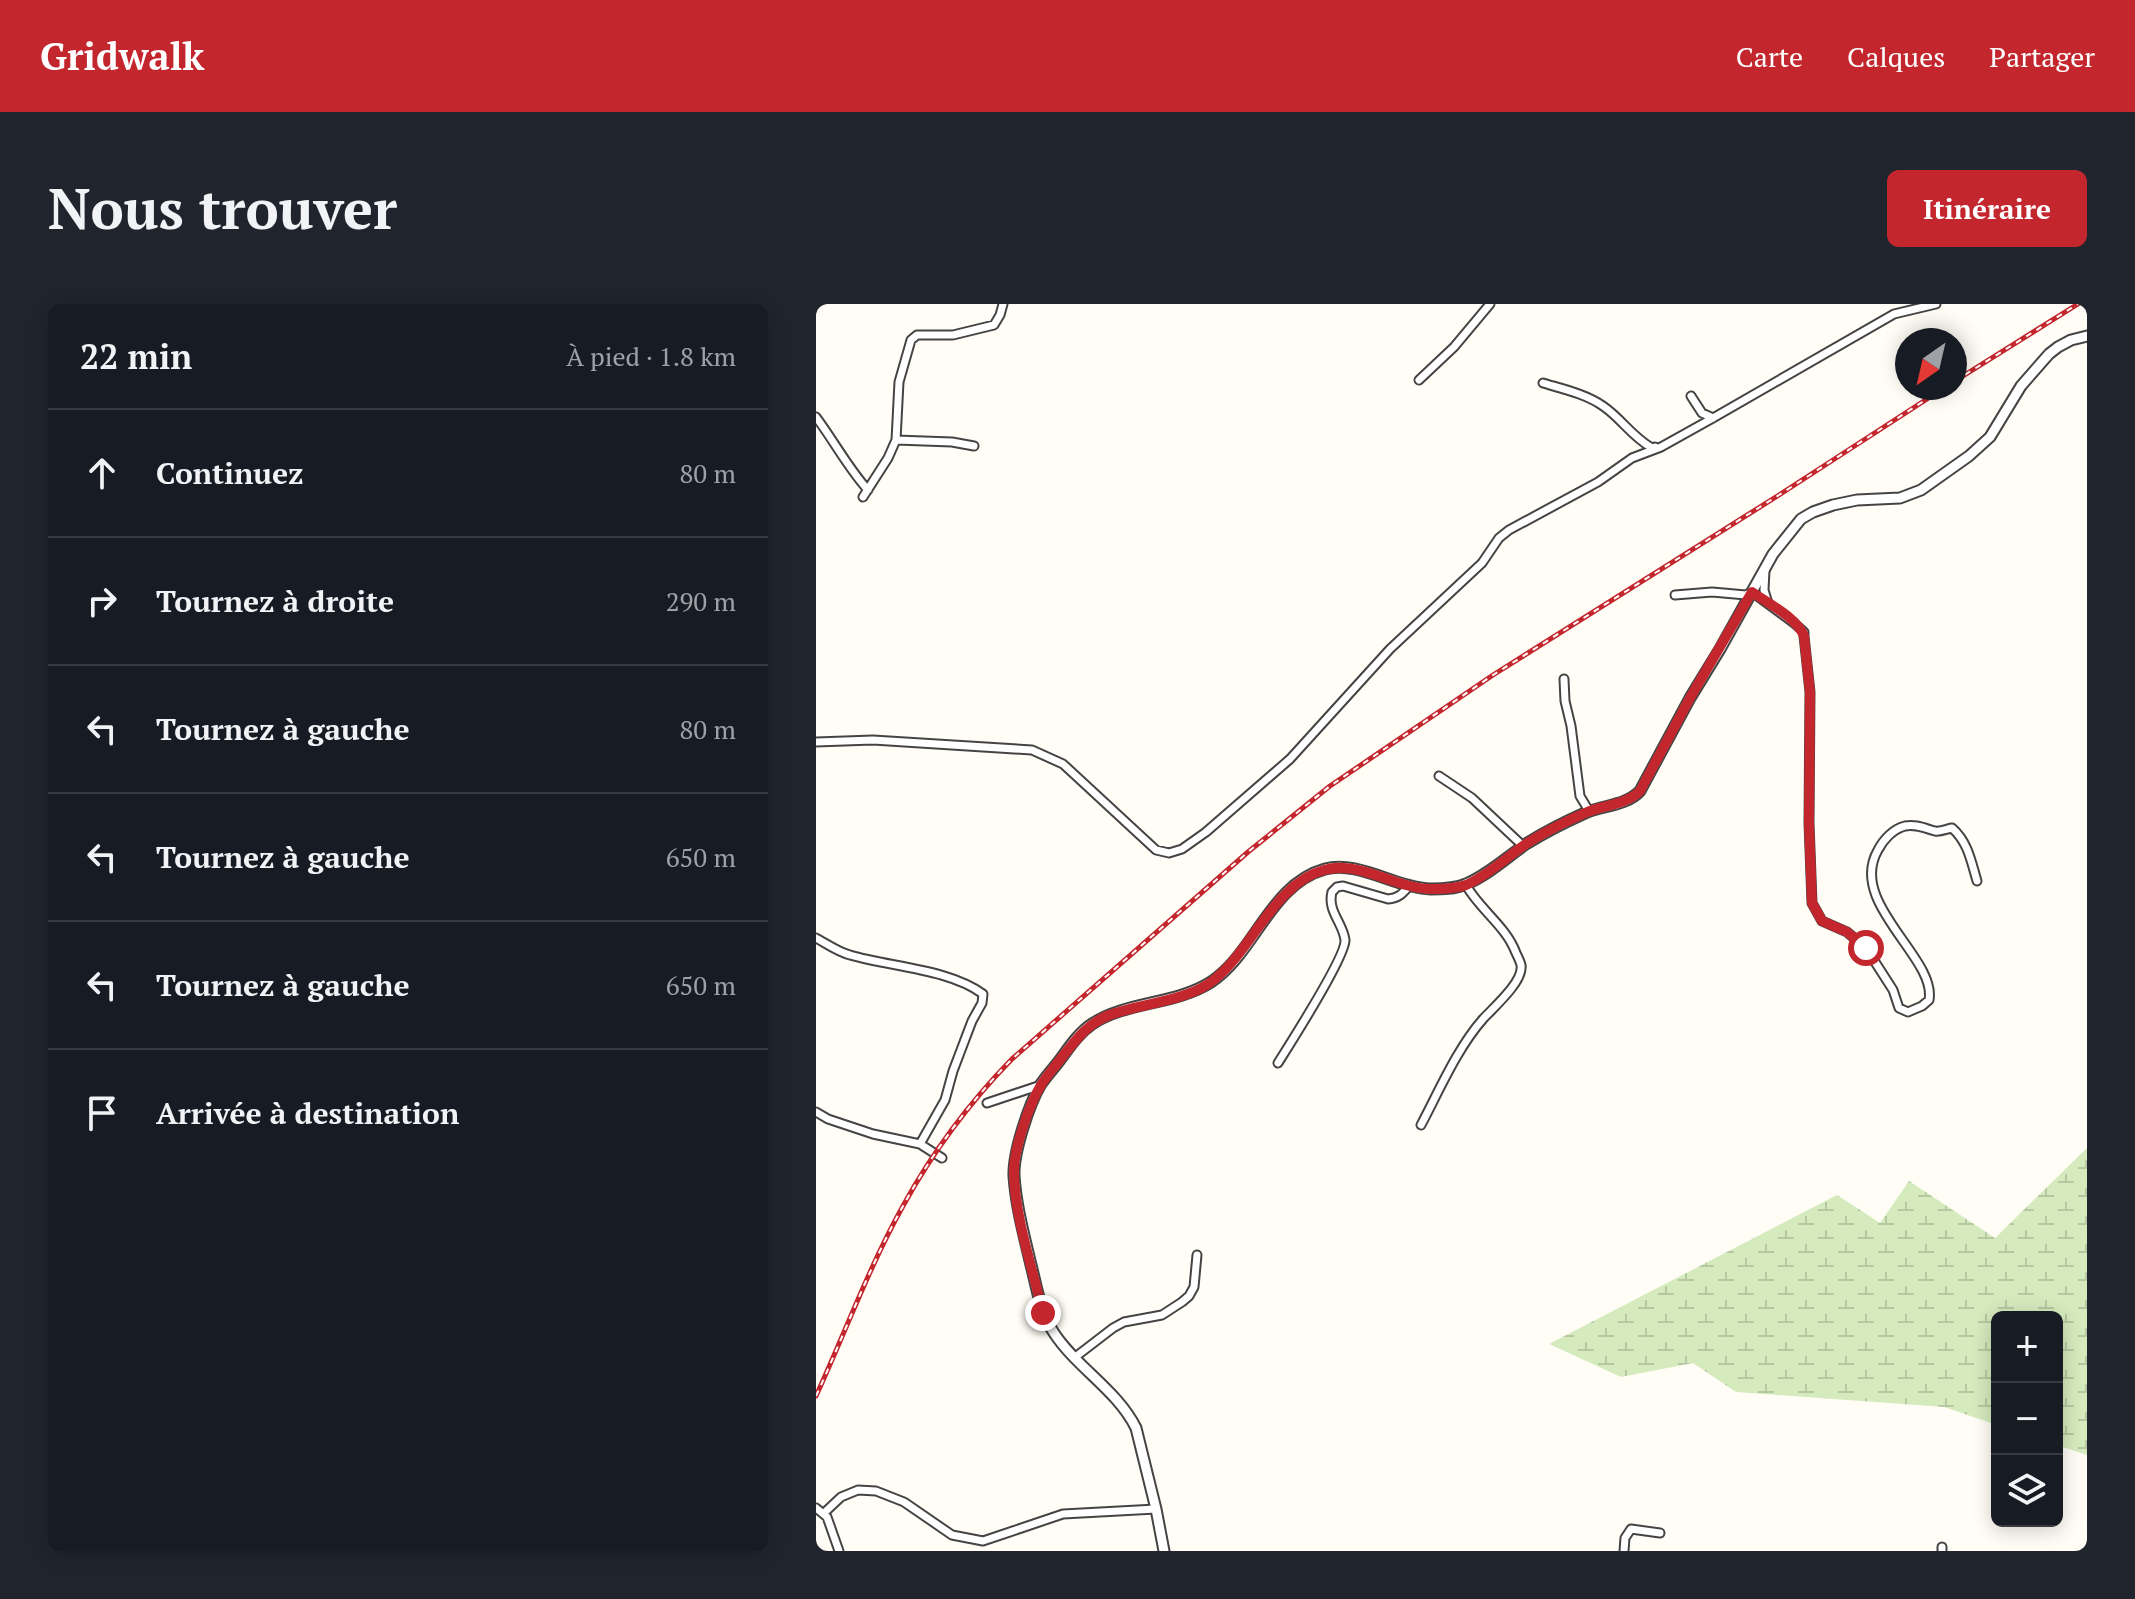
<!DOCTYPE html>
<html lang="fr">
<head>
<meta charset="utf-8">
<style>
	:root { --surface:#171b24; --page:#20242c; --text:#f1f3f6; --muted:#9ea1a6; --line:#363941; --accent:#c4262e }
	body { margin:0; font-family:"PT Serif",serif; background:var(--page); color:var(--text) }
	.controls { position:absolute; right:24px; bottom:24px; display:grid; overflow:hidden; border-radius:12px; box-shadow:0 4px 20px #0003 }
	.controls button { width:72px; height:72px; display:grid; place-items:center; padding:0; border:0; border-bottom:2px solid var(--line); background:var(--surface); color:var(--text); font:40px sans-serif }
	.compass { position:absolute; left:1079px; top:24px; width:72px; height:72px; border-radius:50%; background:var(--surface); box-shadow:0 4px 20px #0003; rotate:214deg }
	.stop { position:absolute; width:24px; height:24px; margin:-18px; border:6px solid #c4262e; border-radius:50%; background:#fff }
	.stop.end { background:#c4262e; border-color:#fff; box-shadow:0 2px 8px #0008 }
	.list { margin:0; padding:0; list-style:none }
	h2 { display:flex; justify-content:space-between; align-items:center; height:104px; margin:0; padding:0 32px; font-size:34px }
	h2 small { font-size:26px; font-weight:400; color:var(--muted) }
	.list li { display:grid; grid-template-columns:52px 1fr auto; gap:24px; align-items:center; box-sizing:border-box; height:128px; padding:0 32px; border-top:2px solid var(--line) }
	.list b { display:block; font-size:30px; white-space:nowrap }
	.list em { font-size:26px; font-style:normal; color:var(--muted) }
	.icon { flex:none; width:44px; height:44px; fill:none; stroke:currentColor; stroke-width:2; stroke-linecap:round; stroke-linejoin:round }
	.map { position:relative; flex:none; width:1271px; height:1247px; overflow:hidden; border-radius:12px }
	header { display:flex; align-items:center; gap:48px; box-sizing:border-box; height:112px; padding:0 40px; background:var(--accent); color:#fff }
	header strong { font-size:38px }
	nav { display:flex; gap:44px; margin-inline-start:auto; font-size:28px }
	.intro { display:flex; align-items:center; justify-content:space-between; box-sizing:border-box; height:192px; padding:0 48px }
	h1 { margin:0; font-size:56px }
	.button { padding:20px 36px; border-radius:12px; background:var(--accent); color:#fff; font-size:28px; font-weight:700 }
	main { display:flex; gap:48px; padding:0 48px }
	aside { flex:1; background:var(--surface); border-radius:12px; box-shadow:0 4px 20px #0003 }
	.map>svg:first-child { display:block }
	.wetland { fill:url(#wetland-marsh) }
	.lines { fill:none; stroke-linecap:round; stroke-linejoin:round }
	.minor-casing { stroke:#444; stroke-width:11 }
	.tertiary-casing { stroke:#444; stroke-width:13 }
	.minor { stroke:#fff; stroke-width:7 }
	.tertiary { stroke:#fff; stroke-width:9 }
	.rail-casing { stroke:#c4262e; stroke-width:5 }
	.rail { stroke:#fff; stroke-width:2; stroke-dasharray:6; stroke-linecap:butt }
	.route { stroke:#c4262e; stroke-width:10 }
</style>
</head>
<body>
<header>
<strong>Gridwalk</strong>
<nav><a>Carte</a><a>Calques</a><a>Partager</a></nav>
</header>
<div class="intro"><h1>Nous trouver</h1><a class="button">Itinéraire</a></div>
<main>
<aside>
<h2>22 min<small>À pied · 1.8 km</small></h2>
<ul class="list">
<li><svg class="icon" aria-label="ahead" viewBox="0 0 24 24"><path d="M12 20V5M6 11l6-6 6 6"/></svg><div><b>Continuez</b></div><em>80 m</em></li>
<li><svg class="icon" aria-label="right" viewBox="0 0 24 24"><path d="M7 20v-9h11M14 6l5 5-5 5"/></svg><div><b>Tournez à droite</b></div><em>290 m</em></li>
<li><svg class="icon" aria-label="left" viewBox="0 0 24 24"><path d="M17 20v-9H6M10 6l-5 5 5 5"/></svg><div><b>Tournez à gauche</b></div><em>80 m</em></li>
<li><svg class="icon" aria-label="left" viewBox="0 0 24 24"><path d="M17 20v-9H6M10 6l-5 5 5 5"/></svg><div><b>Tournez à gauche</b></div><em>650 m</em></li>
<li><svg class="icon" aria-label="left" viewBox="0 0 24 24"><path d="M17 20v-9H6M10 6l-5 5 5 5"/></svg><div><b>Tournez à gauche</b></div><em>650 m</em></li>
<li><svg class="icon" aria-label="arrive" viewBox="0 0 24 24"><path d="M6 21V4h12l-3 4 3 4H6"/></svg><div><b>Arrivée à destination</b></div></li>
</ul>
</aside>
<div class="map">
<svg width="1271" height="1247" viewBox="0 0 1271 1247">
	<defs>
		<pattern id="wetland-marsh" width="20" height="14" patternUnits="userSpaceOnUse" patternTransform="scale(2)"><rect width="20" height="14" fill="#d5ebbd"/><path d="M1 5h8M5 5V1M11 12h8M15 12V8" fill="none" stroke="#b6c8a1"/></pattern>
	</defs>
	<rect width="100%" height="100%" fill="#fffdf5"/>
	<path class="wetland" d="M 1271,844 L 1271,1151 L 1241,1141 L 1241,1013 L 1181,1013 L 1181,1121 L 1128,1103 L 920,1088 L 877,1059 L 805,1073 L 733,1040 L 1021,891 L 1064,919 L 1093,877 L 1179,934 Z"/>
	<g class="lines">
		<g class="minor-casing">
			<path id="minor" d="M 603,76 L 638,43 L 674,0
				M 727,79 C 747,85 770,90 787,102 C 806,115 815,132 836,144 L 839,143
				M 875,92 L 886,109 L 897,114
				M 0,113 C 18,137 32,164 52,186
				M 80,136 L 136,138 L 158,142
				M 47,193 L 72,154 L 80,136 L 83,78 L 95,36 L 101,31 L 137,31 L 178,21 L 184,11 L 187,0
				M 949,266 L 948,286 L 952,299
				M 859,291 L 896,288 L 930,291 L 936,288 L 978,319 L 988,328 L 988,332 L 994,388 L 993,519 L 996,599 L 1006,617 L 1031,628 L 1050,644 L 1077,686 L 1083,704 L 1092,708 L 1106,702 L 1113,696 C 1121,654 1031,599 1062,546 C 1067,536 1077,525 1089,522 C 1100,520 1108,524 1119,527 C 1125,528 1130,525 1136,524 C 1152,538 1155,557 1161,577
				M 748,375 L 749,397 L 755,422 L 764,492 L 773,507
				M 0,438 L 57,436 L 216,446 L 247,460 L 340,546 L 353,549 L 366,545 L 390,528 L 474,455 L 574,345 L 666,259 L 683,234 L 693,226 L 782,178 L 816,154 L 845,143 L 897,114 L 1078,10 L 1120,0
				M 623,472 L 656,494 L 707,542
				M 0,634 C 11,640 22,648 34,651 C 75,663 133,665 167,690 L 166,699 L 156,717 L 137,767 L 129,796 L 104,840
				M 462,759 C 474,740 530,652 529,636 C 527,619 511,607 516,588 L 521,583 L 527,582 L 572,595 C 583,594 586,590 593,582
				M 171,799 L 225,781
				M 0,808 L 12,815 L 57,830 L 104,840 L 126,854
				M 605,821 C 623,787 642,743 667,715 C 678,703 708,677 705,661 C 704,657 702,653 700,649 C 690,622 664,606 650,581
				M 258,1054 L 297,1024 L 308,1018 L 346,1011 L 366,998 L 373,992 L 378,983 L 381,951
				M 0,1204 L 11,1213 L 23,1247
				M 8,1209 L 25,1193 L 42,1186 L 60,1187 L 88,1198 L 136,1231 L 167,1237 L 247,1210 L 340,1205
				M 1126,1243 L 1126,1247
				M 808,1247 L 809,1234 L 815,1225 L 844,1229"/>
		</g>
		<g class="tertiary-casing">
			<path id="tertiary" d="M 348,1247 L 340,1205 L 320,1124 C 301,1086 261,1064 238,1029 C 224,1008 221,984 215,961 C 208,931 200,902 198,872 C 197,849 213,800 225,780 C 230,773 235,767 240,761 C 251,747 261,730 276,720 C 311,697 359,701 395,678 C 439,649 454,580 509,565 C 542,556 580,584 615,585 C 626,585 639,585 650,580 C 672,571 691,553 710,540 C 729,528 749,518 769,509 C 787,501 810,502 824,487 L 874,394 L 904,345 L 957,250 L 985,215 L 997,208 L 1017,201 L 1041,196 L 1084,194 L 1105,186 L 1153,152 L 1174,133 L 1205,82 L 1233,50 L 1242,43 L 1255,36 L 1271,32"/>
		</g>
		<use href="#minor" class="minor"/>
		<use href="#tertiary" class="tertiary"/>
		<g class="rail-casing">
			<path id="rail" d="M 1139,77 L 1262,0
				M 0,1092 C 29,1029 53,963 87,902 C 116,849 153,799 196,755 L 432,548 L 514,482 L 677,371 L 963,191 L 1128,84"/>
		</g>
		<use href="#rail" class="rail"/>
	</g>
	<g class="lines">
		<path class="route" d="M 227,1009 C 217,966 198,911 198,867 C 198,845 213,801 225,781 C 230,773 237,765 243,757 C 257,740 269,721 291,712 C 324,699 372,698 399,675 C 437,644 459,579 508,566 C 543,556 579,584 614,585 C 626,585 639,585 650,581 C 671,572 691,553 710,540 C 728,528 749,518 769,509 C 787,501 810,501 824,487 L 874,394 L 936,288 C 953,300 980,313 988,332 L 994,388 L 993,519 L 996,599 L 1006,617 L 1031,628 L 1050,644"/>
	</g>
</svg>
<div class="controls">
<button>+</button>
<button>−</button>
<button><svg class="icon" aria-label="layers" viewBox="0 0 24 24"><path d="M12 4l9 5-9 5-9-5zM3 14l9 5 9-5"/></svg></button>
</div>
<svg class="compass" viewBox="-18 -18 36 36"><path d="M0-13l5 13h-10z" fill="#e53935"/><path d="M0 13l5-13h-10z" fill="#9ea1a6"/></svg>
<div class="stop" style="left:1050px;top:644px"></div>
<div class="stop end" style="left:227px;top:1009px"></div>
</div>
</main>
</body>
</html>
